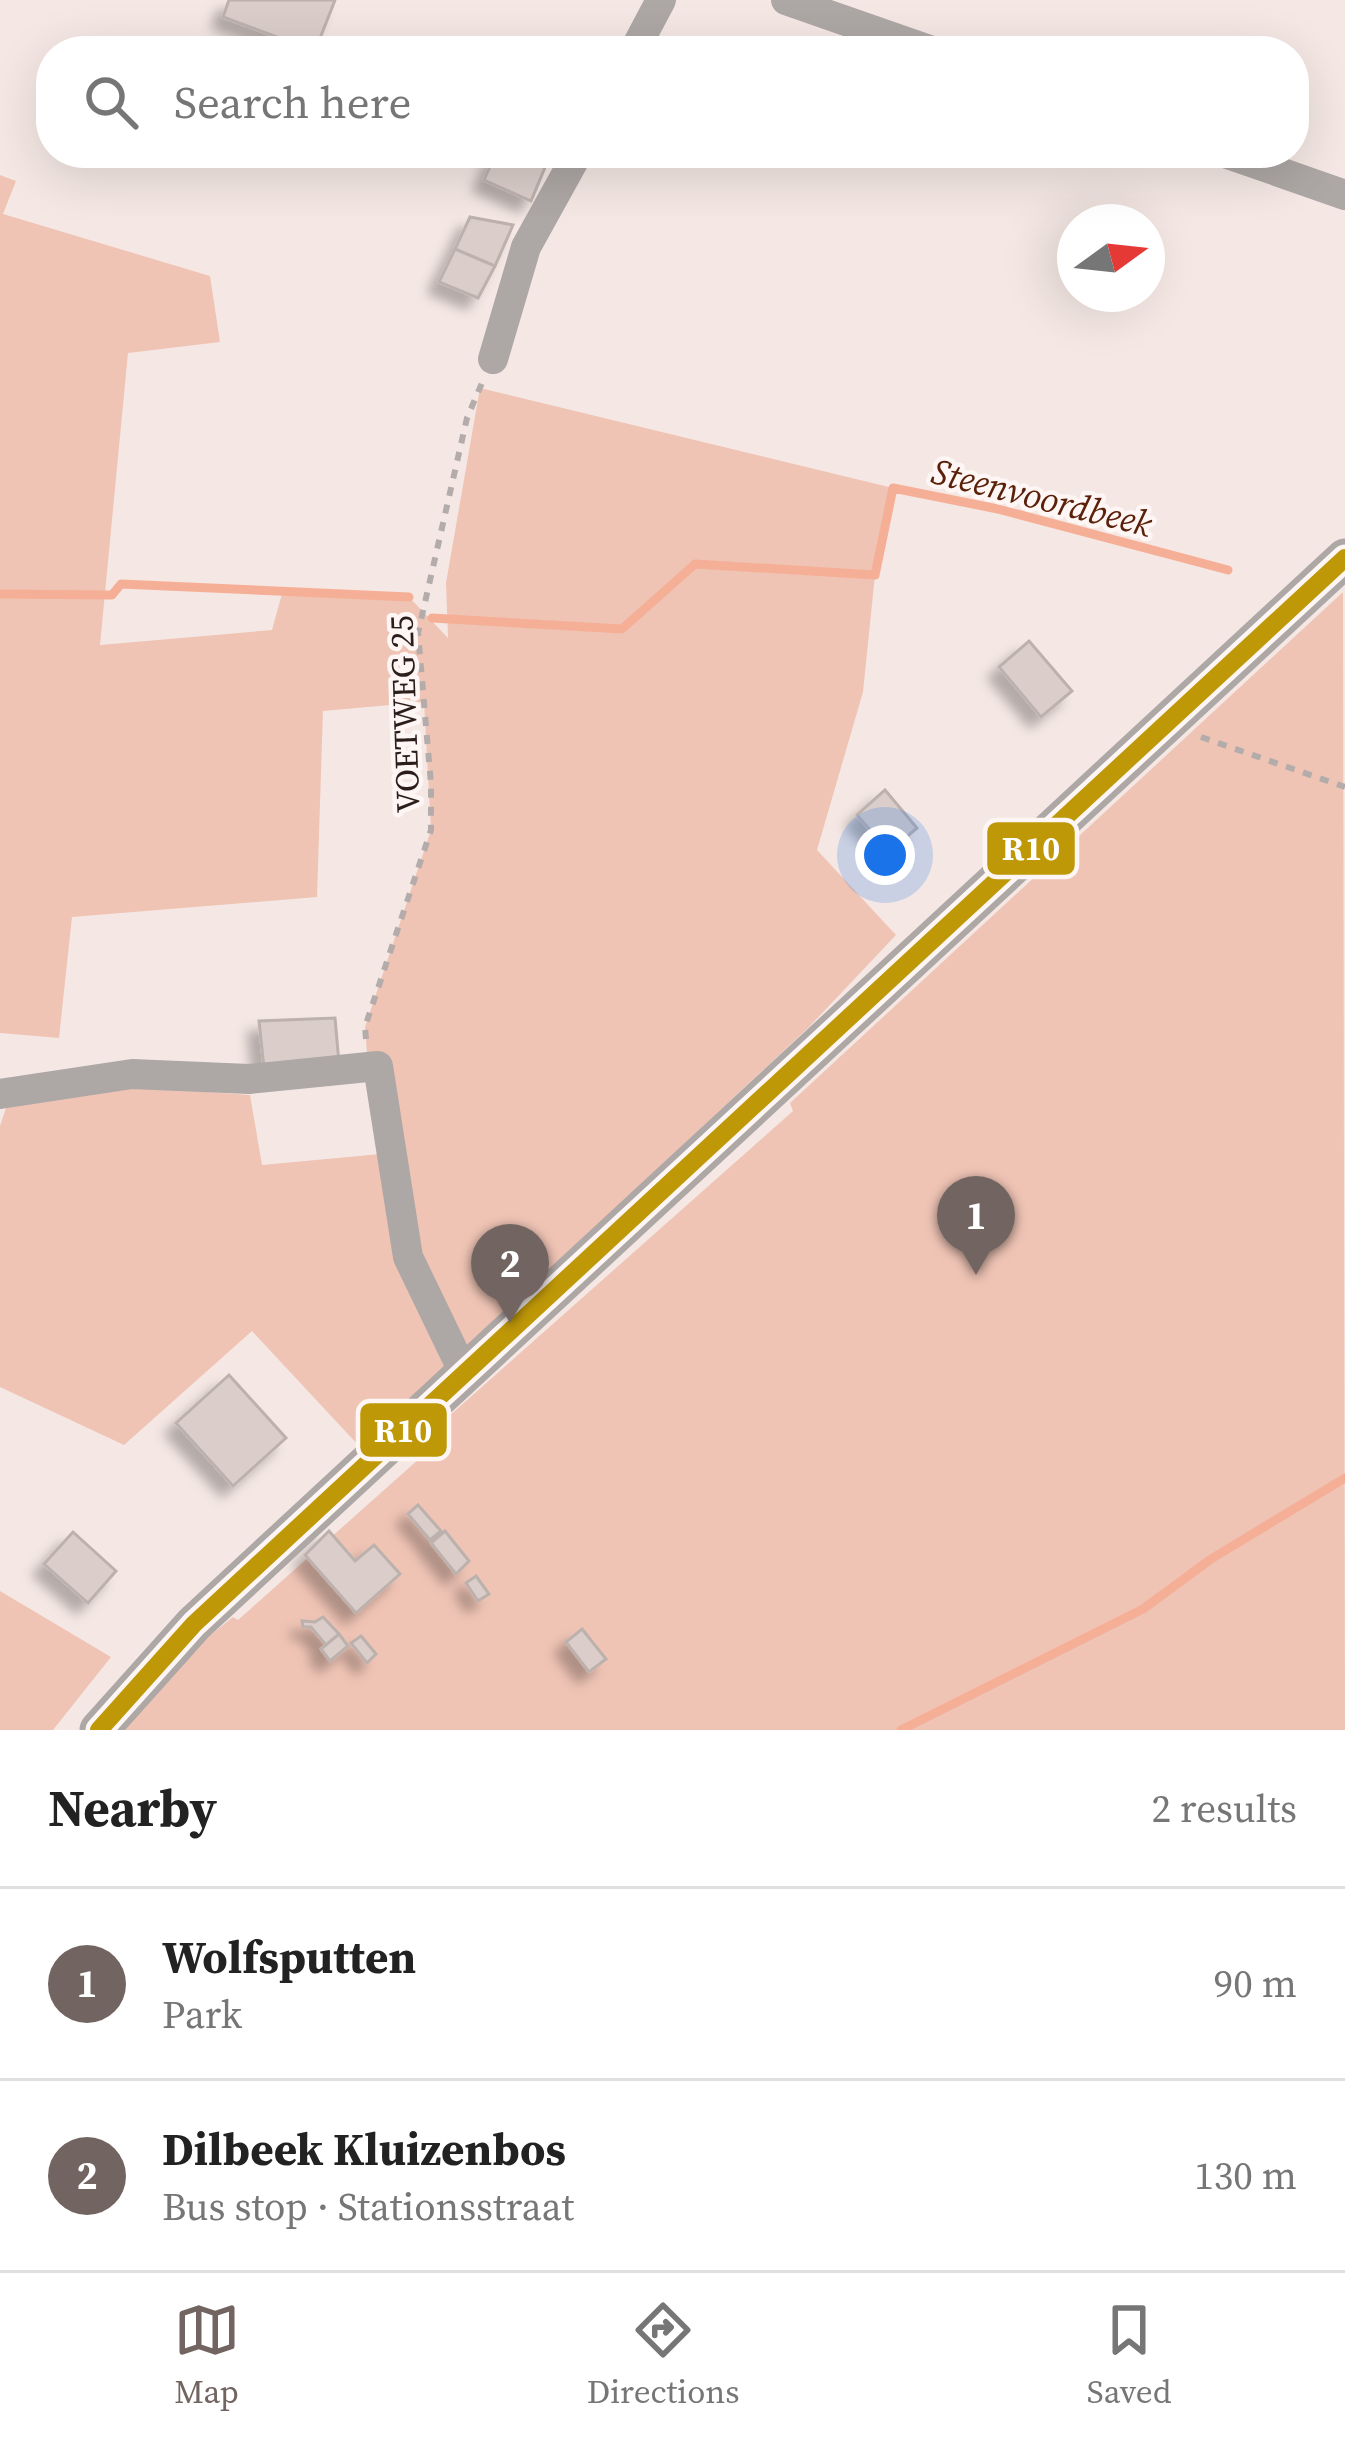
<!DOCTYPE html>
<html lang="en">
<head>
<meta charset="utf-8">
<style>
	:root { --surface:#fff; --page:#f6f6f6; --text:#222; --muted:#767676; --line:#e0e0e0; --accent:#726561 }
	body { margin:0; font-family:"Source Serif 4",serif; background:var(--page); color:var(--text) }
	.compass { position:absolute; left:1057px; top:204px; width:108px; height:108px; border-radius:50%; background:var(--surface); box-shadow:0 12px 48px #0002; rotate:75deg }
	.you { position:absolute; left:885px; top:855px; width:42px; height:42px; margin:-30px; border:9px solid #fff; border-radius:50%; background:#1a73e8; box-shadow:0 0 0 18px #1a73e833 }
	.badge { display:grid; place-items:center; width:78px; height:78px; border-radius:50%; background:var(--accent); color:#fff; font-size:39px; font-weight:700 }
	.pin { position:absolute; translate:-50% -99px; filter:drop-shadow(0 3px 6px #0008) }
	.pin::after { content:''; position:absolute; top:63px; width:42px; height:36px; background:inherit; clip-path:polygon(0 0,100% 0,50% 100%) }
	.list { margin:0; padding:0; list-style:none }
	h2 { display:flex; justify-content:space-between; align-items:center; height:156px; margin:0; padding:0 48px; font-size:51px }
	h2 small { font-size:39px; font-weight:400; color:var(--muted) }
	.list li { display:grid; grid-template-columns:78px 1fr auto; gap:36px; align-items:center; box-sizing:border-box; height:192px; padding:0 48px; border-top:3px solid var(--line) }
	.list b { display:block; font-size:45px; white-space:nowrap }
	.list p { margin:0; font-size:39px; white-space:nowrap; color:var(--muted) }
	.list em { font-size:39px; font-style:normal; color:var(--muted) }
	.icon { flex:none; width:66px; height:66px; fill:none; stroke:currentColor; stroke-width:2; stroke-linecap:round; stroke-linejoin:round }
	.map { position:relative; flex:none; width:1345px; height:1730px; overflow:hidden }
	.search { position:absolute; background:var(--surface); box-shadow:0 12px 48px #0002; left:36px; right:36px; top:36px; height:132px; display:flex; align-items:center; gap:30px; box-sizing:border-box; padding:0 42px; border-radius:48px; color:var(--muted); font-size:45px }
	.sheet { height:540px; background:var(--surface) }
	nav { display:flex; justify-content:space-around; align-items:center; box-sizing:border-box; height:168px; border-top:3px solid var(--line); background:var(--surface); font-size:33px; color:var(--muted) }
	nav a { display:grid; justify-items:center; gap:6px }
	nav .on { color:var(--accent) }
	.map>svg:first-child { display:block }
	.green { fill:#efc4b5 }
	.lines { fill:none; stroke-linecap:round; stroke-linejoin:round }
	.stream { stroke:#f6af97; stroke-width:9 }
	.building { fill:#dbceca; stroke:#bcb1ad; stroke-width:3; filter:url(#shadow) }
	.path { stroke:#b4acaa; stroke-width:6; stroke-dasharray:9 9; stroke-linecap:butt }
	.minor { stroke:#ada7a5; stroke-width:30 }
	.tertiary { stroke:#ada7a5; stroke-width:39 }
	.bus-1-casing { stroke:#fdf6f4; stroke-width:27 }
	.bus-1 { stroke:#bf9808; stroke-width:18 }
	.labels { text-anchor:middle; stroke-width:9; stroke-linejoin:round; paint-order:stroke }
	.street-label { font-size:33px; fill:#2b1e1a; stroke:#fdf6f4 }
	.water-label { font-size:36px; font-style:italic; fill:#5b2009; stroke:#fdf6f4 }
	.line-badge { stroke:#fdf6f4; stroke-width:4.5 }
	.badge-label { font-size:33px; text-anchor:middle; font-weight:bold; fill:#fff }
</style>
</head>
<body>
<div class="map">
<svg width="1345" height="1730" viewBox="0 0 1345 1730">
	<defs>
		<filter id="shadow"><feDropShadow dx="-11" dy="11" stdDeviation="6" flood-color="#0004"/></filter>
	</defs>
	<rect width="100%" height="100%" fill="#f5e8e4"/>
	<path class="green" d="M 0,175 L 16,181 L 3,214 L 210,276 L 220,342 L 128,353 L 100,645 L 272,630 L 283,590 L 407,595 L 448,638 L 446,583 L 480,388 L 893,488 L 875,575 L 863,692 L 817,850 L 896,935 L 809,1027 L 360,1447 L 252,1331 L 124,1445 L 0,1387 L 0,1126 L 7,1105 L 134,1087 L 250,1095 L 262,1165 L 391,1153 L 368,1067 L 365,1027 L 431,830 L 424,702 L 323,711 L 317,897 L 72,917 L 59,1038 L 0,1033 Z
		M 1343,592 L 1345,1730 L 113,1730 L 162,1674 L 233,1617 L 238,1620 L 429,1450 L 422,1440 L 793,1111 L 790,1103 Z
		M 0,1591 L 111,1657 L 53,1730 L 0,1730 Z"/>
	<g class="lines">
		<path class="stream" d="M 0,594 L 112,595 L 121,584 L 409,597
			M 432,618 L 622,629 L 695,564 L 875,575 L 893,488 L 998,509 L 1228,570
			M 901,1730 L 1143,1609 L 1211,1559 L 1345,1478"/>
	</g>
	<path class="building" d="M 229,0 L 335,0 L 315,51 L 223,17 Z
		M 496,153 L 518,153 L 546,165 L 531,201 L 484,180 Z
		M 470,217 L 513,225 L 495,266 L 455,249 Z
		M 455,249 L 495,266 L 478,298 L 439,282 Z
		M 1029,641 L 1072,691 L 1041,717 L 999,667 Z
		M 885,790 L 917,828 L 889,852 L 857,815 Z
		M 335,1018 L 339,1063 L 264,1068 L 259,1021 Z
		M 229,1375 L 286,1438 L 233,1486 L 176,1423 Z
		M 418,1505 L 441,1531 L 430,1540 L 408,1514 Z
		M 329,1531 L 355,1561 L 374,1545 L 400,1574 L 356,1613 L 305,1555 Z
		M 445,1531 L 469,1561 L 456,1574 L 431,1543 Z
		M 73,1532 L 116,1571 L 88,1603 L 44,1564 Z
		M 476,1576 L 489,1594 L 478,1601 L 466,1583 Z
		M 323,1617 L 339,1634 L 326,1645 L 311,1627 L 303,1627 L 302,1621 L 315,1622 Z
		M 582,1629 L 606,1659 L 589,1672 L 566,1642 Z
		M 339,1634 L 348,1646 L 330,1661 L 321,1649 Z
		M 361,1636 L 376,1654 L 367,1663 L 351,1643 Z"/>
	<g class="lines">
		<path class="path" d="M 1201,737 L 1345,787
			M 366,1039 L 365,1027 L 431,830 L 431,784 L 418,633 L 467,418 L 482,383"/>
		<path class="minor" d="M 786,0 L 932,51
			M 634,51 L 661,0
			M 1225,153 L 1345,195
			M 493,359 L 526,247 L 578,153
			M 0,1094 L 132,1074 L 249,1079 L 378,1066 L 408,1257 L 464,1373"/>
		<path class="tertiary" d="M 99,1730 L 194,1624 L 1345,558"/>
		<g class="bus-1-casing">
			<path id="bus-1" d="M 99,1730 L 194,1624 L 1345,558"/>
		</g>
		<use href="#bus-1" class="bus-1"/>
	</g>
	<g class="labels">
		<g class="street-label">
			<text transform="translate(404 714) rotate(-92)" y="12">VOETWEG 25</text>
		</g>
		<g class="water-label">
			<text transform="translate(1042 497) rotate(14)" y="13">Steenvoordbeek</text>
		</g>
	</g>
	<g class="line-badge">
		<rect x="985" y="820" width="92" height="57" rx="12" fill="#bf9808"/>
		<rect x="358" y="1401" width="91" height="58" rx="12" fill="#bf9808"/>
	</g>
	<g class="badge-label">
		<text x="1031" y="860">R10</text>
		<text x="403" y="1442">R10</text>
	</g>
</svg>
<svg class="compass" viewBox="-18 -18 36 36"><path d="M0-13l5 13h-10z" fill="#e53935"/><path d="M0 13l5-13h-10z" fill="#767676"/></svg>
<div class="you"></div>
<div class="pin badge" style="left:976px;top:1275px">1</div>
<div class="pin badge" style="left:510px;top:1323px">2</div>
<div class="search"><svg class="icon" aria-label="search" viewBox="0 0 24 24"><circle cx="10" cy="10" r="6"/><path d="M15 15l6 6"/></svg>Search here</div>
</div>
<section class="sheet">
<h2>Nearby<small>2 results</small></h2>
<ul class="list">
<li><span class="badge">1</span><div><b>Wolfsputten</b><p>Park</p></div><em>90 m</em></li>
<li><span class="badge">2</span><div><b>Dilbeek Kluizenbos</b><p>Bus stop · Stationsstraat</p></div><em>130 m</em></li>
</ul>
</section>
<nav>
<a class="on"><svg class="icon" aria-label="map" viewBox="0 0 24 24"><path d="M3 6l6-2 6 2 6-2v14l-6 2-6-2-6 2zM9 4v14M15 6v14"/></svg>Map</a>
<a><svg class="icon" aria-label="directions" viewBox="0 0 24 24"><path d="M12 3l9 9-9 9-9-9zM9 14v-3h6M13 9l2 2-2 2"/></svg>Directions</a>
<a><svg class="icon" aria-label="saved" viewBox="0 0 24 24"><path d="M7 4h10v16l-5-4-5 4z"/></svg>Saved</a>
</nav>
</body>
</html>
